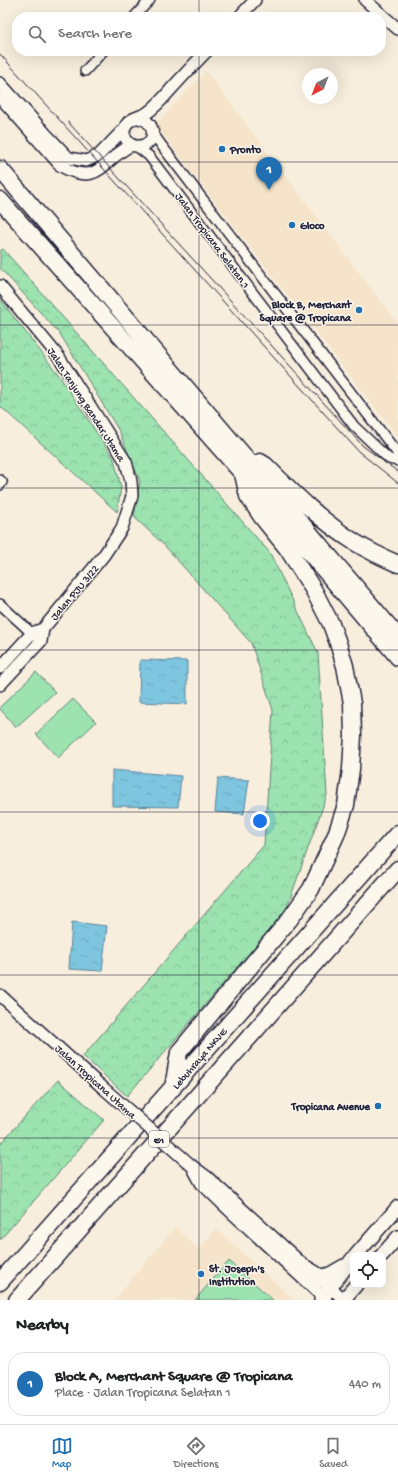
<!DOCTYPE html>
<html lang="en">
<head>
<meta charset="utf-8">
<style>
	:root { --surface:#fff; --page:#f6f6f6; --text:#202124; --muted:#757577; --line:#e0e0e0; --accent:#1f6fb2 }
	body { margin:0; font-family:"Gochi Hand",sans-serif; background:var(--page); color:var(--text) }
	.controls { position:absolute; right:12px; bottom:12px; display:grid; overflow:hidden; border-radius:8px; box-shadow:0 4px 16px #0002 }
	.controls button { width:36px; height:36px; display:grid; place-items:center; padding:0; border:0; border-bottom:1px solid var(--line); background:var(--surface); color:var(--text); font:20px sans-serif }
	.compass { position:absolute; left:302px; top:68px; width:36px; height:36px; border-radius:50%; background:var(--surface); box-shadow:0 4px 16px #0002; rotate:222deg }
	.you { position:absolute; left:260px; top:821px; width:14px; height:14px; margin:-10px; border:3px solid #fff; border-radius:50%; background:#1a73e8; box-shadow:0 0 0 6px #1a73e833 }
	.badge { display:grid; place-items:center; width:26px; height:26px; border-radius:50%; background:var(--accent); color:#fff; font-size:13px; font-weight:700 }
	.pin { position:absolute; translate:-50% -33px; filter:drop-shadow(0 1px 2px #0008) }
	.pin::after { content:''; position:absolute; top:21px; width:14px; height:12px; background:inherit; clip-path:polygon(0 0,100% 0,50% 100%) }
	.list { margin:0; padding:0; list-style:none }
	h2 { display:flex; justify-content:space-between; align-items:center; height:52px; margin:0; padding:0 16px; font-size:17px }
	h2 small { font-size:13px; font-weight:400; color:var(--muted) }
	.list li { display:grid; grid-template-columns:26px 1fr auto; gap:12px; align-items:center; box-sizing:border-box; height:64px; margin:0 8px 8px; padding:0 8px; border:1px solid var(--line); border-radius:16px }
	.list b { display:block; font-size:15px; white-space:nowrap }
	.list p { margin:0; font-size:13px; white-space:nowrap; color:var(--muted) }
	.list em { font-size:13px; font-style:normal; color:var(--muted) }
	.icon { flex:none; width:22px; height:22px; fill:none; stroke:currentColor; stroke-width:2; stroke-linecap:round; stroke-linejoin:round }
	.map { position:relative; flex:none; width:398px; height:1300px; overflow:hidden }
	.search { position:absolute; background:var(--surface); box-shadow:0 4px 16px #0002; left:12px; right:12px; top:12px; height:44px; display:flex; align-items:center; gap:10px; box-sizing:border-box; padding:0 14px; border-radius:16px; color:var(--muted); font-size:15px }
	.sheet { height:124px; background:var(--surface) }
	nav { display:flex; justify-content:space-around; align-items:center; box-sizing:border-box; height:56px; border-top:1px solid var(--line); background:var(--surface); font-size:11px; color:var(--muted) }
	nav a { display:grid; justify-items:center; gap:2px }
	nav .on { color:var(--accent) }
	.map>svg:first-child { display:block }
	.built { fill:#f5e4ca }
	.forest { fill:url(#forest-crowns); stroke:#5f8276 }
	.pitch { fill:#9ce3b0; stroke:#5f8276 }
	.water { fill:url(#water-ripples); stroke:#59849d }
	.lines { fill:none; stroke-linecap:round; stroke-linejoin:round }
	.minor-casing { stroke:#22223b; stroke-width:12 }
	.tertiary-casing { stroke:#22223b; stroke-width:14 }
	.secondary-casing { stroke:#22223b; stroke-width:16 }
	.motorway-casing { stroke:#22223b; stroke-width:19 }
	.minor { stroke:#fbf7ec; stroke-width:9 }
	.tertiary { stroke:#fbf7ec; stroke-width:11 }
	.secondary { stroke:#fbf7ec; stroke-width:13 }
	.motorway { stroke:#fbf7ec; stroke-width:16 }
	.tram { stroke:#22223b; stroke-width:1 }
	.tertiary-bridge-casing { stroke:#22223b; stroke-width:14; stroke-linecap:butt }
	.tertiary-bridge { stroke:#fbf7ec; stroke-width:11 }
	.grid { fill:none; stroke:#22223b; stroke-width:1; stroke-opacity:0.55 }
	.poi-dot { fill:#1f6fb2; stroke:#fbf7ec; stroke-width:1.5 }
	.labels { text-anchor:middle; stroke-width:3; stroke-linejoin:round; paint-order:stroke }
	.shield { fill:#fbf7ec; stroke:#636270; stroke-width:1 }
	.shield-label { font-size:10px; font-weight:bold; fill:#22223b }
	.poi-label { font-size:11px; font-weight:bold; fill:#22223b; stroke:#fbf7ec; text-anchor:start }
	.street-label { font-size:11px; fill:#22223b; stroke:#fbf7ec }
</style>
</head>
<body>
<div class="map">
<svg width="398" height="1300" viewBox="0 0 398 1300">
	<defs>
		<pattern id="forest-crowns" width="20" height="18" patternUnits="userSpaceOnUse"><rect width="20" height="18" fill="#9ce3b0"/><path d="M2 6a3 3 0 1 1 6 0M12 15a3 3 0 1 1 6 0" fill="none" stroke="#86c298"/></pattern>
		<pattern id="water-ripples" width="26" height="14" patternUnits="userSpaceOnUse"><rect width="26" height="14" fill="#7ec5df"/><path d="M2 4q2-2 4 0t4 0M15 11q2-2 4 0t4 0" fill="none" stroke="#6da9c0"/></pattern>
	</defs>
	<rect width="100%" height="100%" fill="#f8eedd"/>
	<filter id="ink" filterUnits="userSpaceOnUse"><feTurbulence type="fractalNoise" baseFrequency=".025" numOctaves="2"/><feDisplacementMap in="SourceGraphic" scale="8" xChannelSelector="R" yChannelSelector="G"/><feConvolveMatrix kernelMatrix="1 2 1 2 8 2 1 2 1" color-interpolation-filters="sRGB"/></filter>
	<g filter="url(#ink)">
		<path class="built" d="M 206,71 L 398,324 L 398,437 L 155,125 Z
			M 175,1227 L 198,1249 L 216,1229 L 294,1300 L 114,1300 Z"/>
		<path class="forest" d="M 3,249 L 270,553 L 318,653 L 327,795 L 286,910 L 127,1096 L 83,1056 L 264,845 L 273,710 L 251,643 L 164,545 L 134,517 L 140,481 L 119,431 L 60,334 L 0,268 L 0,251 Z
			M 0,299 L 58,374 L 114,459 L 121,487 L 117,512 L 0,406 Z
			M 58,1080 L 104,1120 L 0,1240 L 0,1144 Z"/>
		<path class="pitch" d="M 36,672 L 55,692 L 16,727 L 0,709 L 0,707 Z
			M 73,699 L 96,722 L 58,758 L 36,734 Z
			M 229,1261 L 273,1300 L 195,1300 Z"/>
		<path class="water" d="M 140,660 L 187,661 L 187,704 L 139,702 Z
			M 112,770 L 181,776 L 178,807 L 112,806 Z
			M 218,778 L 249,780 L 244,814 L 215,812 Z
			M 72,922 L 107,926 L 102,971 L 69,969 Z"/>
		<g class="lines">
			<g class="minor-casing">
				<path id="minor" d="M 134,17 L 150,0
					M 85,71 L 103,51
					M 152,132 L 162,146 L 398,454
					M 136,146 L 149,156 L 354,426 L 389,459 L 398,461
					M 0,480 L 2,482 L 0,485
					M 0,604 L 36,637"/>
			</g>
			<g class="tertiary-casing">
				<path id="tertiary" d="M 365,0 L 398,29
					M 239,17 L 255,0
					M 0,83 L 45,133 L 69,158 L 86,161 L 99,155 L 125,128
					M 0,97 L 61,166 C 100,188 102,159 132,145
					M 138,118 C 156,120 158,144 140,146 C 129,148 120,135 126,125 C 130,118 140,117 147,113 C 157,106 165,96 173,87 C 184,75 195,63 207,51
					M 0,286 L 59,357 L 126,462 L 131,481 L 132,496 L 122,528 L 104,555 L 43,629 L 32,633 L 0,668
					M 0,685 L 41,641 L 43,629
					M 0,995 L 101,1086
					M 192,1166 L 207,1177 L 319,1279 L 344,1299
					M 194,1170 L 201,1183 L 230,1211 L 326,1300"/>
			</g>
			<g class="secondary-casing">
				<path id="secondary" d="M 356,1255 L 398,1207
					M 382,1255 L 398,1237
					M 306,1267 L 321,1276 L 330,1274 L 344,1266
					M 321,1300 L 353,1258
					M 343,1300 L 356,1285"/>
			</g>
			<g class="motorway-casing">
				<path id="motorway" d="M 0,169 L 398,637
					M 0,200 L 243,474 L 398,657
					M 260,462 L 265,465 C 293,493 322,522 356,543 C 369,551 384,558 398,564
					M 173,1088 L 179,1052 L 289,920 L 311,889 L 336,835 L 346,805 L 351,769 L 353,735 L 352,703 L 345,666 L 338,643 L 331,624 L 313,589 L 287,548 L 262,517 L 248,496 L 243,474
					M 0,1282 L 398,833
					M 17,1300 L 398,869"/>
			</g>
			<use href="#minor" class="minor"/>
			<use href="#tertiary" class="tertiary"/>
			<use href="#secondary" class="secondary"/>
			<use href="#motorway" class="motorway"/>
			<path class="tram" d="M 0,54 L 359,452 L 398,483
				M 68,122 L 363,446 L 398,472"/>
			<g class="tertiary-bridge-casing">
				<path id="tertiary-bridge" d="M 101,1086 L 192,1166"/>
			</g>
			<use href="#tertiary-bridge" class="tertiary-bridge"/>
		</g>
	</g>
	<path class="grid" d="M 199,0 L 199,17M 199,51 L 199,1300M 0,162 L 398,162M 0,325 L 398,325M 0,488 L 398,488M 0,650 L 398,650M 0,812 L 398,812M 0,975 L 398,975M 0,1138 L 398,1138"/>
	<g class="poi-dot">
		<circle cx="222" cy="149" r="4"/>
		<circle cx="292" cy="225" r="4"/>
		<circle cx="359" cy="310" r="4"/>
		<circle cx="378" cy="1106" r="4"/>
		<circle cx="201" cy="1274" r="4"/>
	</g>
	<g class="labels">
		<rect class="shield" x="149" y="1131" width="20" height="16" rx="3"/>
		<g class="shield-label">
			<text x="159" y="1143">E1</text>
		</g>
		<g class="poi-label">
			<text x="230" y="153">Pronto</text>
			<text x="300" y="229">Gloco</text>
			<text x="351" y="308" text-anchor="end">Block B, Merchant<tspan x="351" dy="13">Square @ Tropicana</tspan></text>
			<text x="370" y="1110" text-anchor="end">Tropicana Avenue</text>
			<text x="209" y="1272">St. Joseph's<tspan x="209" dy="13">Institution</tspan></text>
		</g>
		<g class="street-label">
			<text transform="translate(213 240) rotate(53)" y="4">Jalan Tropicana Selatan 1</text>
			<text transform="translate(87 404) rotate(57)" y="4">Jalan Tanjung Bandar Utama</text>
			<text transform="translate(74 592) rotate(-50)" y="4">Jalan PJU 3/22</text>
			<text transform="translate(199 1058) rotate(-49)" y="4">Lebuhraya NKVE</text>
			<text transform="translate(96 1081) rotate(42)" y="4">Jalan Tropicana Utama</text>
		</g>
	</g>
</svg>
<div class="controls">
<button><svg class="icon" aria-label="locate" viewBox="0 0 24 24"><circle cx="12" cy="12" r="6"/><path d="M12 2v4M12 18v4M2 12h4M18 12h4"/></svg></button>
</div>
<svg class="compass" viewBox="-18 -18 36 36"><path d="M0-13l5 13h-10z" fill="#e53935"/><path d="M0 13l5-13h-10z" fill="#757577"/></svg>
<div class="you"></div>
<div class="pin badge" style="left:269px;top:190px">1</div>
<div class="search"><svg class="icon" aria-label="search" viewBox="0 0 24 24"><circle cx="10" cy="10" r="6"/><path d="M15 15l6 6"/></svg>Search here</div>
</div>
<section class="sheet">
<h2>Nearby<small></small></h2>
<ul class="list">
<li><span class="badge">1</span><div><b>Block A, Merchant Square @ Tropicana</b><p>Place · Jalan Tropicana Selatan 1</p></div><em>440 m</em></li>
</ul>
</section>
<nav>
<a class="on"><svg class="icon" aria-label="map" viewBox="0 0 24 24"><path d="M3 6l6-2 6 2 6-2v14l-6 2-6-2-6 2zM9 4v14M15 6v14"/></svg>Map</a>
<a><svg class="icon" aria-label="directions" viewBox="0 0 24 24"><path d="M12 3l9 9-9 9-9-9zM9 14v-3h6M13 9l2 2-2 2"/></svg>Directions</a>
<a><svg class="icon" aria-label="saved" viewBox="0 0 24 24"><path d="M7 4h10v16l-5-4-5 4z"/></svg>Saved</a>
</nav>
</body>
</html>
